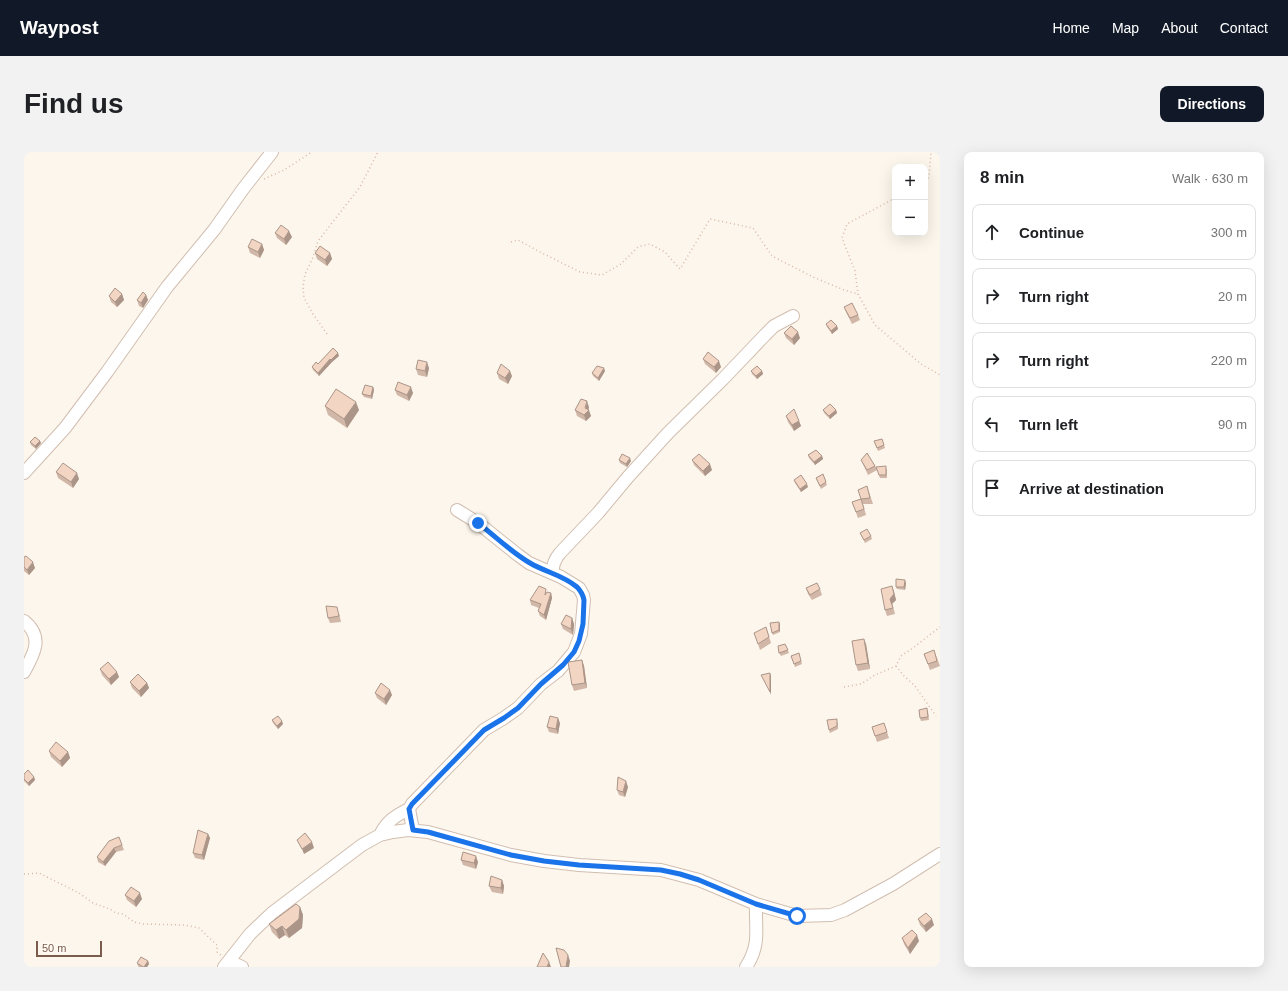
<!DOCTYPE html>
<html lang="en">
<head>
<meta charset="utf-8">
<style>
	:root { --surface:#fff; --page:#f2f2f2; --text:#202124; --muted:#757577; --line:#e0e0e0; --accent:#111827 }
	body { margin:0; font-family:Helvetica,sans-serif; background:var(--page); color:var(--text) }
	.controls { position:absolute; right:12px; top:12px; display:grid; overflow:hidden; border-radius:8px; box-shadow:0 4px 16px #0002 }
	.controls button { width:36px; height:36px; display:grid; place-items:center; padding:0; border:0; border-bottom:1px solid var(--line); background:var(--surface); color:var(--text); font:20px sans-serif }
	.scale { position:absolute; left:12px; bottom:10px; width:66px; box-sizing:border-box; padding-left:4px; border:2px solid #7a5c4d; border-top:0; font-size:11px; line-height:14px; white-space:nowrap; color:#7a5c4d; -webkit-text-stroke:3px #fffaf3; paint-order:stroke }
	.stop { position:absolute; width:12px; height:12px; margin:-9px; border:3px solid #1a73e8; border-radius:50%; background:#fff }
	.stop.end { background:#1a73e8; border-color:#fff; box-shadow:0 1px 4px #0008 }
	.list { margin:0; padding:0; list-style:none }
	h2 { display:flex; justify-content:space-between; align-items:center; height:52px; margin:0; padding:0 16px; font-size:17px }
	h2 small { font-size:13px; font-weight:400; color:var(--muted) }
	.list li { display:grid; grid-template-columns:26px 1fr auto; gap:12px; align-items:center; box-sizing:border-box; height:56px; margin:0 8px 8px; padding:0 8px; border:1px solid var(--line); border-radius:8px }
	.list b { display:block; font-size:15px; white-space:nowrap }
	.list em { font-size:13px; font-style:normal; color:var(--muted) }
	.icon { flex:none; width:22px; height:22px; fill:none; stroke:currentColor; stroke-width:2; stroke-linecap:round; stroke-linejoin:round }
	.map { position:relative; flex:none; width:916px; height:815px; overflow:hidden; border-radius:8px }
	header { display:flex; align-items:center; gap:24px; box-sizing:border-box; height:56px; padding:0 20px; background:var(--accent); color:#fff }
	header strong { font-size:19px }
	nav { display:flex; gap:22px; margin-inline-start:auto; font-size:14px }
	.intro { display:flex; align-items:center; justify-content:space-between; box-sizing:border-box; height:96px; padding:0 24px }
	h1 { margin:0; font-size:28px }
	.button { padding:10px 18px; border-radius:8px; background:var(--accent); color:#fff; font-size:14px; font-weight:700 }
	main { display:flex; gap:24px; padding:0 24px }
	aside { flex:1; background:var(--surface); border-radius:8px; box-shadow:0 4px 16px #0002 }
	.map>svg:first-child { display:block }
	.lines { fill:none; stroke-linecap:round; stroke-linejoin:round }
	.minor-casing { stroke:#d1beb0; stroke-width:14 }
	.path { stroke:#d9b8a5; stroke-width:1.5; stroke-dasharray:1 3; stroke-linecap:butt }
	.minor { stroke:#fff; stroke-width:12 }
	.wall { fill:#d1b7a8 }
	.shaded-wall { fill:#aa9588 }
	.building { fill:#f3d5c3; stroke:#aa9588 }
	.route { stroke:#1a73e8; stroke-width:5 }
</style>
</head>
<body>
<header>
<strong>Waypost</strong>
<nav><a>Home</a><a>Map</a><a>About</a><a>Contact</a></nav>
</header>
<div class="intro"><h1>Find us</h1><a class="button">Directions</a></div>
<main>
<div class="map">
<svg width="916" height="815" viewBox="0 0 916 815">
	<rect width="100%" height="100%" fill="#fdf6ec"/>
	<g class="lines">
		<g class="minor-casing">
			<path id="minor" d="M 0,321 L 41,276 L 83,220 L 143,135 L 190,78 L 219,37 L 248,0
				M 529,421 C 528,413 531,407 536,401 L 574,361 L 604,325 L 644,281 L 699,227 L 741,183 L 750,174 L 769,164
				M 0,469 C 20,485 10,502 0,520
				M 389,678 L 385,657 L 388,652 L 460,578 L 480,566 L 494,556 L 517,532 L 534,519 L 550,500 L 557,482 L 560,448 L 559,443 L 555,436 L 537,425 L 505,411 L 494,403 L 454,371 L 433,358
				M 356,683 C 363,669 371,664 385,657
				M 205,809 L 218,815
				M 200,815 L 226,782 L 248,761 L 338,693 L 356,683 L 369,680 L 384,678 L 404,680 L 487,703 L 520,709 L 555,713 L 637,718 L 675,728 L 732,752 L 773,764 L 807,763 L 821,758 L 869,732 L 916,702
				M 722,815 C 737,792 731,777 732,752"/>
		</g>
		<path class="path" d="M 240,27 L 260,18 L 288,0
			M 901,29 L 905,25 L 907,0
			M 871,46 L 823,72 L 818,86 L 831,119 L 834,142 L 851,173 L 897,212 L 916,223
			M 487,90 L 494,88 L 516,100 L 556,120 L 578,123 L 597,112 L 614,95 L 626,92 L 641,100 L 656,117 L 686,67 L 729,76 L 748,104 L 789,125 L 820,138 L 834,142
			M 303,182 L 289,162 L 280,146 L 279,135 L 281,122 L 288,108 L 294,89 L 336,35 L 354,0
			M 872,514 L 880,524 L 891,534 L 912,564
			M 820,535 L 837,532 L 851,523 L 872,514 L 877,504 L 889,496 L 916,475
			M 0,722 L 15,721 L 55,741 L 69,751 L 86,757 L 92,761 L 99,762 L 110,770 L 119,772 L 160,773 L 175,776 L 193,793 L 193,800 L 197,803"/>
		<use href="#minor" class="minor"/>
	</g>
	<path class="wall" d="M 251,81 L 268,85 L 262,93 L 253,86 Z
		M 238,92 L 240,98 L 236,106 L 226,101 L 224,95 Z
		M 291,101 L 306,101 L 308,107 L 303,114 L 293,107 Z
		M 98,142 L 100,148 L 93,155 L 87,150 L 85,144 Z
		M 122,143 L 124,148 L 119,156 L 115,154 L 113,148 Z
		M 820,155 L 834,163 L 836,168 L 828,172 L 822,160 Z
		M 802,172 L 813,174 L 814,177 L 808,182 L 803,175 Z
		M 760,181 L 776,186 L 770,193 L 762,186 Z
		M 315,204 L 308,210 L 295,224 L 289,218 L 288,215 Z
		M 679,207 L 697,215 L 692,221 L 681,212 Z
		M 405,216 L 403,225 L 394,223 L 392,217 Z
		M 581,219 L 575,229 L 569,224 L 568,221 Z
		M 727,219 L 738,219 L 739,222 L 733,227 L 728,222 Z
		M 473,221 L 488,224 L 484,232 L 475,227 Z
		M 349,235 L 350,238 L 348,247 L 340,245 L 338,242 Z
		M 371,238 L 389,241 L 385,249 L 373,243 Z
		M 301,254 L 335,258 L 323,276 L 304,263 Z
		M 565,255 L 564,258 L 567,264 L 562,269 L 553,264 L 551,258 Z
		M 799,258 L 812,258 L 813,261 L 806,267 L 800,261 Z
		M 762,264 L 775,269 L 777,274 L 770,279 L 764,270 Z
		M 858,287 L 861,296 L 854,299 L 850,289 Z
		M 16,289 L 17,291 L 12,297 L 7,293 L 6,290 Z
		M 784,303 L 798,304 L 799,307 L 791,313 L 785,306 Z
		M 595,308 L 607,309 L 603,315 L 596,311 Z
		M 668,308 L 688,318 L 681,324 L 670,313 Z
		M 837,308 L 851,314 L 852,315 L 863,317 L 863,326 L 856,326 L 853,318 L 844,323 Z
		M 32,320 L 55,327 L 49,336 L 34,326 Z
		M 799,322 L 803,333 L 797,337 L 792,326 Z
		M 770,328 L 784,335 L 777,340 L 771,331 Z
		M 843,334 L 849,352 L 839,352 L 842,363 L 834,366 L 828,350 L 837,347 Z
		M 836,381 L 847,384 L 848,387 L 841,391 Z
		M 0,405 L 11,416 L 5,423 L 0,419 Z
		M 882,431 L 881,438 L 873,437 L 872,435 Z
		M 868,434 L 870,440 L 872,448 L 868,452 L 871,462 L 863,464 L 861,458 Z
		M 782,436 L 796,437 L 798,443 L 788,448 L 784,442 Z
		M 527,441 L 528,446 L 522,468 L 516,464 L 514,459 L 515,456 L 507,453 L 506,448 Z
		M 315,461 L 317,470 L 306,471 L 304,466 Z
		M 548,466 L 550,472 L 549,483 L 539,477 L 537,472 Z
		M 756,472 L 756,480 L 749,483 L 748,481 Z
		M 742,475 L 747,491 L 736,498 L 734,492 Z
		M 761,492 L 765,501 L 757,504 L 755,501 Z
		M 842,492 L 846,517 L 834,519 L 832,513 Z
		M 910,498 L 916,514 L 906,518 L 900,502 Z
		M 775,501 L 778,512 L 771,515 L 767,504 Z
		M 558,508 L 560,514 L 563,536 L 550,539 L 548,533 Z
		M 76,517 L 95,525 L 87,533 L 78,523 Z
		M 106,530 L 123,531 L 125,536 L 117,545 L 108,536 Z
		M 351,541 L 368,543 L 362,553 L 353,546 Z
		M 904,559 L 905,568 L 897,569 L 896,566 Z
		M 248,568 L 259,572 L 254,577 L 249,571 Z
		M 814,570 L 814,577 L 806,581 L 805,578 Z
		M 536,571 L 534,582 L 525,580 L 523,575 Z
		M 860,571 L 865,586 L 853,590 L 848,575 Z
		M 25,599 L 44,600 L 46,606 L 38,615 L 27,605 Z
		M 0,622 L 10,625 L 11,628 L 5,634 L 0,629 Z
		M 604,635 L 601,645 L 595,643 L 593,638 Z
		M 184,682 L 186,686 L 180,708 L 171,706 L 169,701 Z
		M 95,685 L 100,698 L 92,700 L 81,714 L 74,710 L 73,705 Z
		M 437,708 L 454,710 L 452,717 L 439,713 Z
		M 478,728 L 480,734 L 479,742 L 468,740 L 465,734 Z
		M 101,743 L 118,747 L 112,755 L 103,748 Z
		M 276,755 L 279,763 L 278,776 L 265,786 L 261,783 L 255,787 L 248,780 L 245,772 Z
		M 894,767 L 910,773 L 902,780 L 896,773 Z
		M 878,786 L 895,789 L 886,802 L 880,792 Z
		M 124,809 L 125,812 L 123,815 L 115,815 L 114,814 L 113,811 Z"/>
	<path class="shaded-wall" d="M 265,79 L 268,85 L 262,93 L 260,87 Z
		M 238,92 L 240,98 L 236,106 L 234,100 Z
		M 306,101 L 308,107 L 303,114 L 301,108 Z
		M 98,142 L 100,148 L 93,155 L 91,150 Z
		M 122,143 L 124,148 L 119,156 L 117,151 Z
		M 813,174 L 814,177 L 808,182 L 807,179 Z
		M 774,180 L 776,186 L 770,193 L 768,187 Z
		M 314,201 L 315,204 L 308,210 L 307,208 Z
		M 306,207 L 308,210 L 295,224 L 294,221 Z
		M 695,209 L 697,215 L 692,221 L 690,215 Z
		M 403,210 L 405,216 L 403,225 L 401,219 Z
		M 580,216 L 581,219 L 575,229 L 574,226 Z
		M 486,219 L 488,224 L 484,232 L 481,226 Z
		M 738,219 L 739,222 L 733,227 L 732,224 Z
		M 349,235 L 350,238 L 348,247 L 347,244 Z
		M 387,235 L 389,241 L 385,249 L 383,243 Z
		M 563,249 L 565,255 L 564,259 L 565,258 L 567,264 L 562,269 L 560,263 Z
		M 332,250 L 335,258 L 323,276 L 320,267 Z
		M 812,258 L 813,261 L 806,267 L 805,264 Z
		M 775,269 L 777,274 L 770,279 L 768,273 Z
		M 16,289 L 17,291 L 12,297 L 11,294 Z
		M 798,304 L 799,307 L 791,313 L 790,310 Z
		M 606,306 L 607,309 L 603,315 L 602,312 Z
		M 686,312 L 688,318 L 681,324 L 679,319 Z
		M 53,321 L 55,327 L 49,336 L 47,330 Z
		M 783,332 L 784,335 L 777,340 L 776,337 Z
		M 9,410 L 11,416 L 5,423 L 3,418 Z
		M 881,428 L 882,431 L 881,438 L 880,435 Z
		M 868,434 L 870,440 L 872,448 L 868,452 L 871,462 L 866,447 Z
		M 527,441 L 528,446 L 522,468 L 520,463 Z
		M 548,466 L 550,472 L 549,483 L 547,477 Z
		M 755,470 L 756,472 L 756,480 L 755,478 Z
		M 840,487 L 842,492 L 846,517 L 844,511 Z
		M 558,508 L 560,514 L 563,536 L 561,531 Z
		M 93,520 L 95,525 L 87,533 L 85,527 Z
		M 746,521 L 747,524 L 747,543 L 746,540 Z
		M 123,531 L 125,536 L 117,545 L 115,539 Z
		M 366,538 L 368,543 L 362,553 L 360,547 Z
		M 534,566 L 536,571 L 534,582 L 532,577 Z
		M 258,569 L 259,572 L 254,577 L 253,574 Z
		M 44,600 L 46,606 L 38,615 L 36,609 Z
		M 10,625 L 11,628 L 5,634 L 4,631 Z
		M 602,629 L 604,635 L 601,645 L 599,640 Z
		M 184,682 L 186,686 L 180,708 L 178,703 Z
		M 288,690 L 290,696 L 280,702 L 278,697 Z
		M 90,696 L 92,700 L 81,714 L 79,710 Z
		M 452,704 L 454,710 L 452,717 L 450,711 Z
		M 478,728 L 480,734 L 479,742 L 477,736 Z
		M 116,741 L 118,747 L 112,755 L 110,749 Z
		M 276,755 L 279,763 L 278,776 L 265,786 L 262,778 Z
		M 908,767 L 910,773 L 902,780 L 900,774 Z
		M 258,774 L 261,783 L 255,787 L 252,778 Z
		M 893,783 L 895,789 L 886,802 L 884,796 Z
		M 544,803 L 546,809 L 545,815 L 542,815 Z
		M 124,809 L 125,812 L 123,815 L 120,815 Z
		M 525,810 L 527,815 L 523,815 Z"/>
	<path class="building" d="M 257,73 L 265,79 L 260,87 L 251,81 Z
		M 228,87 L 238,92 L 234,100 L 224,95 Z
		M 296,94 L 306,101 L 301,108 L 291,101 Z
		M 91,136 L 98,142 L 91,150 L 85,144 Z
		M 119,140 L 122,143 L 117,151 L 113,148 Z
		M 828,151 L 834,163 L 826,166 L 820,155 Z
		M 807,168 L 813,174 L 807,179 L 802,172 Z
		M 767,174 L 774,180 L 768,187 L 760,181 Z
		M 309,196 L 314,201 L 307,208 L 306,207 L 294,221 L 288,215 L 292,210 L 294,212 Z
		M 684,200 L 695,209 L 690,215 L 679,207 Z
		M 394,208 L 403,210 L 401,219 L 392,217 Z
		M 477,212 L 486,219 L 481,226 L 473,221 Z
		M 573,214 L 580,216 L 574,226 L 568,221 Z
		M 733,214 L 738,219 L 732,224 L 727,219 Z
		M 374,230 L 387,235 L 383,243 L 371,238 Z
		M 341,233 L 349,235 L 347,244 L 338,242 Z
		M 312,237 L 332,250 L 320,267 L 301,254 Z
		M 557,247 L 563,249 L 561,256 L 565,258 L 560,263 L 551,258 Z
		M 806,252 L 812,258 L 805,264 L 799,258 Z
		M 770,257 L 775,269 L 768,273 L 762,264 Z
		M 11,285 L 16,289 L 11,294 L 6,290 Z
		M 858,287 L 860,293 L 853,296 L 850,289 Z
		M 792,298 L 798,304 L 790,310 L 784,303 Z
		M 843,301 L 851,314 L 843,318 L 837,308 Z
		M 598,302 L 606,306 L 602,312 L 595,308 Z
		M 675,302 L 686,312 L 679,319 L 668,308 Z
		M 39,311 L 53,321 L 47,330 L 32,320 Z
		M 862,314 L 862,323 L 855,323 L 852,315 Z
		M 799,322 L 802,330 L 796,334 L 792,326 Z
		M 777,323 L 783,332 L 776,337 L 770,328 Z
		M 843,334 L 846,346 L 837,347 L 834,338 Z
		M 837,347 L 840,357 L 832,360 L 828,350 Z
		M 843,377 L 847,384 L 840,388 L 836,381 Z
		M 2,404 L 9,410 L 3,418 L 0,415 L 0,405 Z
		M 872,427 L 881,428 L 880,435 L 872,435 Z
		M 793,431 L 796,437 L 786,443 L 782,436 Z
		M 515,434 L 522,437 L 521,443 L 523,440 L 527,441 L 520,463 L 514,459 L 517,452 L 506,448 Z
		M 868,434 L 870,442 L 866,447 L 869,456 L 861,458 L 857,437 Z
		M 302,454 L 313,455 L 315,464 L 304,466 Z
		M 542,463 L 548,466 L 547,477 L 537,472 Z
		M 755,470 L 755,478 L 748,481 L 746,471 Z
		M 742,475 L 745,485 L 734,492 L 730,481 Z
		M 840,487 L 844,511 L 832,513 L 828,489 Z
		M 761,492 L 764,498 L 755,501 L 754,494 Z
		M 910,498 L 913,509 L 904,512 L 900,502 Z
		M 775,501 L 777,509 L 770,512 L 767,504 Z
		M 558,508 L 561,531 L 548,533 L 544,510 Z
		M 84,510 L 93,520 L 85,527 L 76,517 Z
		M 746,521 L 746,540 L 737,523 Z
		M 114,522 L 123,531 L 115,539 L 106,530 Z
		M 357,531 L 366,538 L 360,547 L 351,541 Z
		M 903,556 L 904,565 L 896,566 L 895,558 Z
		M 254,564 L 258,569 L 253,574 L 248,568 Z
		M 526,564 L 534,566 L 532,577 L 523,575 Z
		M 813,567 L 813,574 L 805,578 L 803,568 Z
		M 860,571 L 863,580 L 851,584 L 848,575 Z
		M 32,590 L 44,600 L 36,609 L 25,599 Z
		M 4,618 L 10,625 L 4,631 L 0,627 L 0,622 Z
		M 594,625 L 602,629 L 599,640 L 593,638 Z
		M 174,678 L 184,682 L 178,703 L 169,701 Z
		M 281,681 L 288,690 L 278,697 L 273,688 Z
		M 95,685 L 98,693 L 90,696 L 79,710 L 73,705 L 85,689 Z
		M 439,700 L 452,704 L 450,711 L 437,708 Z
		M 467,724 L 478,728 L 477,736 L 465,734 Z
		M 107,735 L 116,741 L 110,749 L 101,743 Z
		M 272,752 L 276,755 L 275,767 L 262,778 L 258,774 L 252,778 L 245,772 Z
		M 902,761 L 908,767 L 900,774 L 894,767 Z
		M 888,778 L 893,783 L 884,796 L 878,786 Z
		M 532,796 L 540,798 L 544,803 L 542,815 L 537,815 Z
		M 519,801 L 525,810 L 523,815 L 513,815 Z
		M 117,805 L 124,809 L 120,815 L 119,815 L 113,811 Z"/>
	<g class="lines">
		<path class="route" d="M 454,371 C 471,384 487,400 506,411 C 521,420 539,423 553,435 C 557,439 559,443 560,448 L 559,472 L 555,489 L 550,500 L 539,513 L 517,532 L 494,556 L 480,566 L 460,578 L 388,652 L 385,657 L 389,678 L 404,680 L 487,703 L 520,709 L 555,713 L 637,718 L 656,722 L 675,728 L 732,752 L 773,764"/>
	</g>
</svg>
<div class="controls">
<button>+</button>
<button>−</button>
</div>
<div class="scale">50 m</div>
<div class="stop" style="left:773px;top:764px"></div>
<div class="stop end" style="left:454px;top:371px"></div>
</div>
<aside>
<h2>8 min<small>Walk · 630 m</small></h2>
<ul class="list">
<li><svg class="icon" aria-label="ahead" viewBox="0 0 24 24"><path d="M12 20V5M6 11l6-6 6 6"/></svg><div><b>Continue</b></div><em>300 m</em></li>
<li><svg class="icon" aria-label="right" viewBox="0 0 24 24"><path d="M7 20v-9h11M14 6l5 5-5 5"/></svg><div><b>Turn right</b></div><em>20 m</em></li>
<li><svg class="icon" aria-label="right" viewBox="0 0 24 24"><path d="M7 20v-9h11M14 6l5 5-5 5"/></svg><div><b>Turn right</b></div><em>220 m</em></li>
<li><svg class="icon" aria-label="left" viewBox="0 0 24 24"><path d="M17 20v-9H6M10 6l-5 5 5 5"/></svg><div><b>Turn left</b></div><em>90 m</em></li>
<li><svg class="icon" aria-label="arrive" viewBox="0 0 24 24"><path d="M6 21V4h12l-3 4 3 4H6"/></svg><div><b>Arrive at destination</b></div></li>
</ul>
</aside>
</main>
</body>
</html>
